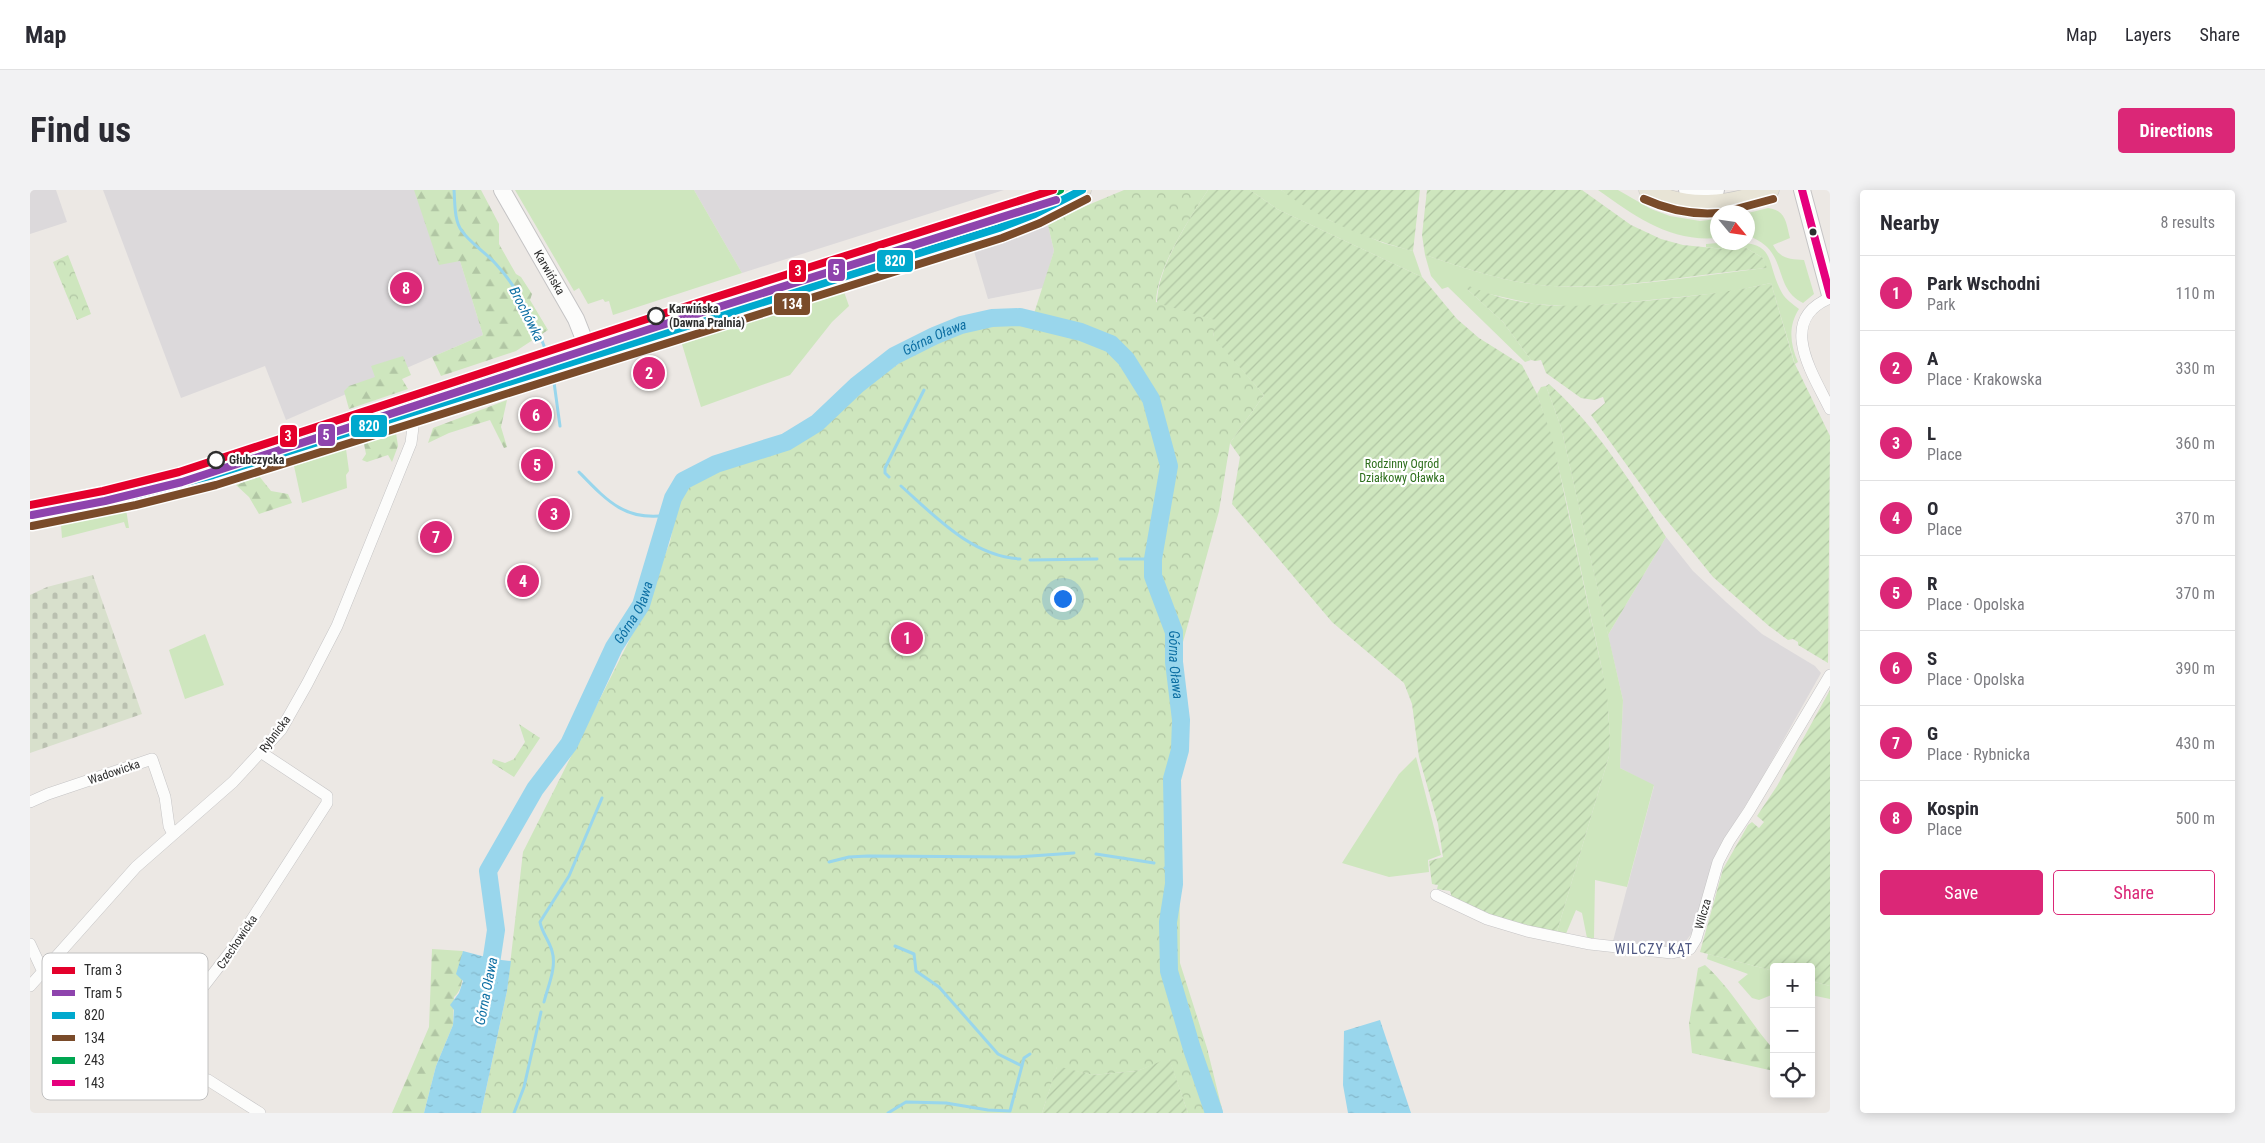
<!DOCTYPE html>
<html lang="en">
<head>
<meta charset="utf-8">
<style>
	:root { --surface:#fff; --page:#f2f2f3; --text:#2b2b33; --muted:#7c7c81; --line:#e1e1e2; --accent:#db2777 }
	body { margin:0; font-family:"Roboto Condensed",sans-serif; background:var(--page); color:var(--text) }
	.controls { position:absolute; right:15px; bottom:15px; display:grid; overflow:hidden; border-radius:5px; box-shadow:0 2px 12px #0003 }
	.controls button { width:45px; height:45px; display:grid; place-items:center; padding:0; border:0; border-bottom:1px solid var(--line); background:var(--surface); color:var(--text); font:25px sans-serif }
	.compass { position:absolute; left:1680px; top:15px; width:45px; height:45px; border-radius:50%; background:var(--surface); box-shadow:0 2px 12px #0003; rotate:119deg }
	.you { position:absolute; left:1032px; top:408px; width:18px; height:18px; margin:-12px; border:4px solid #fff; border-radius:50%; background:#1a73e8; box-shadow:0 0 0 8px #1a73e833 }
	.badge { display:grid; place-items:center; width:32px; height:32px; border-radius:50%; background:var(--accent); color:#fff; font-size:16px; font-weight:700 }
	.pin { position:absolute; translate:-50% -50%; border:2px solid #fff; box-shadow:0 1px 5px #0006 }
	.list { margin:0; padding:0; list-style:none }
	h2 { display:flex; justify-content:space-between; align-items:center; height:65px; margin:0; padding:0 20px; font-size:21px }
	h2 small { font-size:16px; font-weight:400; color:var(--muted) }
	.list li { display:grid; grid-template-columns:32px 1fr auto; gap:15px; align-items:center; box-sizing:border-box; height:75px; padding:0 20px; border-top:1px solid var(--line) }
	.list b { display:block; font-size:19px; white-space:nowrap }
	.list p { margin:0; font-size:16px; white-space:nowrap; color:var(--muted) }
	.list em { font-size:16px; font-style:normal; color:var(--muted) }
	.actions { display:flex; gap:10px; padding:15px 20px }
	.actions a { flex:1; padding:11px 0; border:1px solid var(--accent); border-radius:5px; text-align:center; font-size:18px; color:var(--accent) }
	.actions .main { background:var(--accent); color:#fff }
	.icon { flex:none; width:28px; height:28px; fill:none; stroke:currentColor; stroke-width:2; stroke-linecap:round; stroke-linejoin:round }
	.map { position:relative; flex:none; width:1800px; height:923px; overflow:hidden; border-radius:5px }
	header { display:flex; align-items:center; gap:30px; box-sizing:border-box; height:70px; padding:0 25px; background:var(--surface); border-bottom:1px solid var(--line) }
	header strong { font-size:24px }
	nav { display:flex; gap:28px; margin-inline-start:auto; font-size:18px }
	.intro { display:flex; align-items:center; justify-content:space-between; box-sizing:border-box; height:120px; padding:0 30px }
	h1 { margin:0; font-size:35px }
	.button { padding:12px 22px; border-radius:5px; background:var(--accent); color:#fff; font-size:18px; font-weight:700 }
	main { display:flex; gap:30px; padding:0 30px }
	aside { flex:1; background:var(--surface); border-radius:5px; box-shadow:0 2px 12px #0003 }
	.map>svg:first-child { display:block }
	.industrial { fill:#dcd9db }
	.grass { fill:#cee6be }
	.forest { fill:url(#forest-firs) }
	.cemetery { fill:url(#cemetery-stones) }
	.park { fill:url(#park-crowns) }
	.garden { fill:url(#garden-furrows) }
	.water { fill:url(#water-ripples) }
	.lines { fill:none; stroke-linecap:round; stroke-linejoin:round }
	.stream { stroke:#99d6ec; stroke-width:3 }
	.river { stroke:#99d6ec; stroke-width:18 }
	.street-casing { stroke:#c5c4c5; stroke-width:12 }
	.secondary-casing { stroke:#c5c4c5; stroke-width:18 }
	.primary-casing { stroke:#c6c5c4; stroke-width:19 }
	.street { stroke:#fcfcfb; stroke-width:11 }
	.secondary { stroke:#fcfcfb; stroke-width:16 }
	.primary { stroke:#e8e4d6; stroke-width:18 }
	.bus-1-casing { stroke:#fff; stroke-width:11 }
	.bus-2-casing { stroke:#fff; stroke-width:11 }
	.bus-3-casing { stroke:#fff; stroke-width:11 }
	.bus-4-casing { stroke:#fff; stroke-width:11 }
	.bus-1 { stroke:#00a9ce; stroke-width:8 }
	.bus-2 { stroke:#7a4b2a; stroke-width:8 }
	.bus-3 { stroke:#00a651; stroke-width:8 }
	.bus-4 { stroke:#e5007d; stroke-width:8 }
	.tram-1-casing { stroke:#fff; stroke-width:11 }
	.tram-2-casing { stroke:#fff; stroke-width:11 }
	.tram-1 { stroke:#e4002b; stroke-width:8 }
	.tram-2 { stroke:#8e44ad; stroke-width:8 }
	.bus-dot { fill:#2e2e2e; stroke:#fff; stroke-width:2 }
	.stop-dot { fill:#fff; stroke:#2e2e2e; stroke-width:2.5 }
	.labels { text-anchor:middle; stroke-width:4.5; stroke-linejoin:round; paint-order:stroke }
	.street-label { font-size:12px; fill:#2e2e2e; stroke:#fff }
	.stop-label { font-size:12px; font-weight:bold; fill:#2e2e2e; stroke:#fff; text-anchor:start }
	.park-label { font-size:12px; fill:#2c6e1b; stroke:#fff }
	.water-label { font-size:14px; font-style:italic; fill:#0d6fa3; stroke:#fff }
	.neighbourhood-label { font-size:14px; letter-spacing:1px; fill:#4d5680; stroke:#fff }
	.key { fill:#fff; stroke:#c0c0c0; stroke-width:1 }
	.key-label { font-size:14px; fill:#2e2e2e }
	.line-badge { stroke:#fff; stroke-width:2 }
	.badge-label { font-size:14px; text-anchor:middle; font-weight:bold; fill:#fff }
</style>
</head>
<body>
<header>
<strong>Map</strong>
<nav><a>Map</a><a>Layers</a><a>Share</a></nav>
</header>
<div class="intro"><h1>Find us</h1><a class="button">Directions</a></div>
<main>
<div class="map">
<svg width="1800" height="923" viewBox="0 0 1800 923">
	<defs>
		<pattern id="forest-firs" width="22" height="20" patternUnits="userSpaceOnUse" patternTransform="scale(1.25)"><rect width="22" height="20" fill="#cee6be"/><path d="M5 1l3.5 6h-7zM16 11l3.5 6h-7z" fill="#b1c6a4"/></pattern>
		<pattern id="cemetery-stones" width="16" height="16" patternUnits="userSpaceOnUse" patternTransform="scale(1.25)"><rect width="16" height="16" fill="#d8e0cc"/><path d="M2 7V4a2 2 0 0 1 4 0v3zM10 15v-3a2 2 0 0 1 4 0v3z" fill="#bac0b0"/></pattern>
		<pattern id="park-crowns" width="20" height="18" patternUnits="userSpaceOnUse" patternTransform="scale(1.25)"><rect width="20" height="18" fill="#cee6be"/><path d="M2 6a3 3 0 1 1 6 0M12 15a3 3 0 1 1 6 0" fill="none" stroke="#b1c6a4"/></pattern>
		<pattern id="garden-furrows" width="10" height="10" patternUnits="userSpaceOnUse" patternTransform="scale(1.25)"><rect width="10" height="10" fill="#cee6be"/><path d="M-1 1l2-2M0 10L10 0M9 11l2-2" fill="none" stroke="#b1c6a4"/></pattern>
		<pattern id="water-ripples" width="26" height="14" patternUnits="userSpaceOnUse" patternTransform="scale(1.25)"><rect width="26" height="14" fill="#99d6ec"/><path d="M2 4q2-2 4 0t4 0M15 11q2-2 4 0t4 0" fill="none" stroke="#84b8cb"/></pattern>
	</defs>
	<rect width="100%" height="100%" fill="#ece8e4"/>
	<path class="industrial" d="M 0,0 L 26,0 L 37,32 L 0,44 Z
		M 73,0 L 408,0 L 453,145 L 256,230 L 235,176 L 151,208 Z
		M 664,0 L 974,0 L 712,83 Z
		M 1018,35 L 1024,61 L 1013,98 L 958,109 L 943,58 Z
		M 1636,347 L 1663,381 L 1696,412 L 1732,444 L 1785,476 L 1791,483 L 1728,595 L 1687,661 L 1662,743 L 1656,751 L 1648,755 L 1635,756 L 1583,751 L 1624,596 L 1590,578 L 1593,510 L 1578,445 Z"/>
	<path class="grass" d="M 485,0 L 664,0 L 712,83 L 583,125 L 579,111 L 575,112 L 573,109 L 558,114 L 549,98 L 544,101 Z
		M 1220,0 L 1251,0 L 1299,30 L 1353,53 L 1383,61 L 1392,87 L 1247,19 Z
		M 1568,0 L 1588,0 L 1621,19 L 1640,26 L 1670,31 L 1687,29 L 1687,48 C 1639,52 1605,26 1568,0 Z
		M 1738,18 C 1756,20 1756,33 1760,48 L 1743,55 C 1750,69 1760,69 1774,70 L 1784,104 L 1773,113 C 1741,97 1760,60 1718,46 L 1718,23 Z
		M 1699,52 C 1749,52 1734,70 1752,103 C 1756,110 1763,114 1769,119 C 1758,136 1760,154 1768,172 L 1765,174 L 1741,93 L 1699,102 L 1550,117 L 1504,114 L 1437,99 L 1473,132 L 1501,170 L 1495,172 L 1418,97 L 1412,99 L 1401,86 L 1395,65 C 1432,77 1470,91 1509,95 C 1580,102 1664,86 1736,78 L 1733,68 L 1711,55 L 1693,59 L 1676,57 L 1676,54 Z
		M 813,99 L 819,116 L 802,132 L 760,185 L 671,217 L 651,151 Z
		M 1516,196 L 1531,237 L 1593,510 L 1590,578 L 1624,595 L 1597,697 L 1565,690 L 1564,748 L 1557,748 L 1552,723 L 1546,720 L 1535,746 L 1526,745 L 1579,566 C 1583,512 1567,460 1557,408 C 1542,339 1530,270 1507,204 L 1511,197 Z
		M 316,259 L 319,281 L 316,285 L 317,298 L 272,313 L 264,276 Z
		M 96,319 L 99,338 L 96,338 L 94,332 L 32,348 L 31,335 Z
		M 175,444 L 194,495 L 155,509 L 139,460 Z
		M 1386,567 L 1411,665 L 1398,670 L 1399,682 L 1359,687 L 1312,673 L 1369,584 Z
		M 1678,764 L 1744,781 L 1744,804 L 1729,810 L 1722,808 L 1708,792 L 1718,784 L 1677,769 Z
		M 1781,791 L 1800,796 L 1800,809 L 1781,805 Z"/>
	<path class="forest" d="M 384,0 L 451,0 L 469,34 L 469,54 L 486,84 L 491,87 L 502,104 L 500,110 L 518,140 L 486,161 L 411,186 L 402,167 L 453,145 L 430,71 L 409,75 Z
		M 373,166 L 381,185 L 372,189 L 378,199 L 319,219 L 314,201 L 319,196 L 345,187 L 341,176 Z
		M 477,210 L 471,237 L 477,257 L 474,258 L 460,230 L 419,243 L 398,253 L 403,238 Z
		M 366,243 L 368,256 L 362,272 L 358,265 L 337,272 L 332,270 L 336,264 L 334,254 Z
		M 229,286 L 241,301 L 258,304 L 262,313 L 229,324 L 219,307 L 206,295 Z
		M 402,759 L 433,761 C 429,777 438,794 424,807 L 423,835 L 406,876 L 394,923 L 362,923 L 399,837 Z
		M 1675,775 C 1702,799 1720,833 1744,860 L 1744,881 L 1662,863 L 1659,834 L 1668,778 Z"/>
	<path class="cemetery" d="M 63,385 L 112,524 L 0,563 L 0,405 L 17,397 Z"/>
	<path class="park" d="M 1094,0 L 1178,0 C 1159,29 1127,78 1126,112 L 1186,130 L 1183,146 L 1234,205 L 1200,253 L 1189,321 L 1150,463 L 1158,531 L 1149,597 L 1150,773 L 1177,858 L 1193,923 L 1158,923 L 1139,869 L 1107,881 L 1062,885 L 1027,877 L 1012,923 L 451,923 L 477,801 L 493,662 L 608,433 L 640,352 L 649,308 L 665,290 L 767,255 L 800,229 L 823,207 L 879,166 L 947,136 L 1000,136 L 1024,61 L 1018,35 L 1046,20 Z
		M 38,65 L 61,124 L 47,130 L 23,72 Z
		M 489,534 L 510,548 L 484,587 L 462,573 L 463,569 L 475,573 L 484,569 L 495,552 Z"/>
	<path class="garden" d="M 1178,0 L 1220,0 L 1247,19 L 1392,87 L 1427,129 L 1449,148 L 1492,175 L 1507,204 L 1522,247 L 1577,503 L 1580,548 L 1579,566 L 1526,745 L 1473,732 L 1422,708 L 1420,701 L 1407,699 L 1408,695 L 1402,694 L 1399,671 L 1413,667 L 1408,634 L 1389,567 L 1382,514 L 1374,493 L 1302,432 L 1202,314 L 1210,267 L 1200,253 L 1234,205 L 1183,147 L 1185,130 L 1127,113 C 1127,78 1159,29 1178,0 Z
		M 1251,0 L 1390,0 L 1383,61 C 1336,49 1289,29 1251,0 Z
		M 1397,0 L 1552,0 L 1601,35 L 1631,49 L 1653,55 L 1693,59 L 1711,55 L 1733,68 L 1737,78 C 1661,84 1585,102 1509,95 C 1470,91 1432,77 1395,65 L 1392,45 Z
		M 1741,93 L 1764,172 L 1800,246 L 1798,473 L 1768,455 L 1768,452 L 1763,449 L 1758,450 L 1739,436 L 1683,387 L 1631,323 L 1561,225 L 1575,213 L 1573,207 L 1564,210 L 1551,208 L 1516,183 L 1511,170 L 1506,171 L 1501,170 L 1473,132 L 1437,99 L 1439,96 C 1503,124 1557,116 1624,110 C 1663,106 1702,102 1741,93 Z
		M 1519,194 C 1567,237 1602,294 1636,347 L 1578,445 L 1531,237 L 1516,196 Z
		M 1800,500 L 1800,796 L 1781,791 L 1781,777 L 1744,777 L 1744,781 L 1670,762 L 1693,679 L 1718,635 L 1722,632 L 1729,638 L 1734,632 L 1727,626 L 1747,596 Z
		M 1139,868 L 1158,923 L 1012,923 L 1027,876 L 1062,885 L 1107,881 Z"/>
	<path class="water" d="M 433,761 L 463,769 L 481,771 L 477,801 L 451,923 L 394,923 L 406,876 L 423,835 L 424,820 L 420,815 L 429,803 L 433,791 L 426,784 Z
		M 1350,830 L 1381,923 L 1318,923 L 1313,895 L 1314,841 Z"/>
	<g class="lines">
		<path class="stream" d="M 424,0 C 425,12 424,31 432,41 C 440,53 455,62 465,73 C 490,100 510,139 520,174
			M 523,185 L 530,236
			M 549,282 C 577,311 596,332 638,325
			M 859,287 L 855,283 L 855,278 L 894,200
			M 871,296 C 905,326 941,366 990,369
			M 1090,369 L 1123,369
			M 1000,370 L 1067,369
			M 1066,664 L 1124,673
			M 799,672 L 819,667 L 838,666 L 987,667 L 1044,663
			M 1135,678 L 1144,680
			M 865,756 L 884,764 L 886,781 L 909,797 L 968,864 L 992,876
			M 514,812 C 518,796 527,777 522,761 C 519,750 512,743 510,732 L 539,686 L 572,608
			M 484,923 L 494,897 L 511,822
			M 858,923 L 876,912 L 916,913 L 958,920 L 980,921 L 994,868 L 1000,864"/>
		<path class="river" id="s1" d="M 458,793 L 466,740 L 458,681 L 505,599 L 539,554 L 584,457 L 611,415 L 643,308 L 653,291 L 686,274 L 756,252 L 787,233 L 827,195 L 864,166 L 904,146 L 931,135 L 962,128 L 990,127 L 1051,142 L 1081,154 L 1096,169 L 1121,209 L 1139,276 L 1123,369 L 1123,386 L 1144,442 L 1144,472 L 1151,530 L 1150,560 L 1142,589 L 1144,694 L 1138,732 L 1139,781 L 1162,859 L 1184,923"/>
		<g class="street-casing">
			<path id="street" d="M 1800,108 C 1746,130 1783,184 1800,219
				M 0,612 L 18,604 L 122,569 L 135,607 L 139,636 L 143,644
				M 1406,705 L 1457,729 L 1497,741 L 1560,754 L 1642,763 L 1660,759 L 1666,749 L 1688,672 L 1699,651 L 1719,621 L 1800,485
				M 0,754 L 13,782 L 120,866 L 148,884 L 178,890 L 230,923
				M 0,796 L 106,677 L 203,592 L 251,540 L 277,494 L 307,436 L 381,253 L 383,237 L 380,224
				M 98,894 L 204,757 L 297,613 L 297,606 L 232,563"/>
		</g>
		<g class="secondary-casing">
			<g id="secondary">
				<path id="s2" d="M 472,0 L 546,129 L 561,167"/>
				<path d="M 1657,0 L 1686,0"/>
				<path d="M 1772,0 L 1800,105"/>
			</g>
		</g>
		<g class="primary-casing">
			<path id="primary" d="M 1618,0 C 1655,21 1701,16 1740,0
				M 0,326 L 104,305 L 183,285 L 969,38 L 1005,24 L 1052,0"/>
		</g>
		<use href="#street" class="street"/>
		<use href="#secondary" class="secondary"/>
		<use href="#primary" class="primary"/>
		<g class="bus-1-casing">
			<path id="bus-1" d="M 0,326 L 104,305 L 183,285 L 969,38 L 1005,24 L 1052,0"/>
		</g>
		<g class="bus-2-casing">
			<path id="bus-2" d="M 1614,9 C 1638,20 1661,25 1688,23
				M 1695,22 L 1743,9
				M 2,336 L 106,315 L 186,295 L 972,48 L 1010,33 L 1057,9"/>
		</g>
		<g class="bus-3-casing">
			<path id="bus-3" d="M 0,316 L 102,295 L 180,275 L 966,29 L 1001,15 L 1030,0"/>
		</g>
		<g class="bus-4-casing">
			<path id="bus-4" d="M 1772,0 L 1800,105"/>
		</g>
		<use href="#bus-1" class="bus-1"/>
		<use href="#bus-2" class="bus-2"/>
		<use href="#bus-3" class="bus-3"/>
		<use href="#bus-4" class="bus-4"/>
		<g class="tram-1-casing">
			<path id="tram-1" d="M 0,315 L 73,301 L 149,282 L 626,126 L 1023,0"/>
		</g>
		<g class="tram-2-casing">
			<path id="tram-2" d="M 2,325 L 75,311 L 152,292 L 629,136 L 1026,10"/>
		</g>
		<use href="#tram-1" class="tram-1"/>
		<use href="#tram-2" class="tram-2"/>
	</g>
	<circle class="bus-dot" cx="1783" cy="42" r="4.5"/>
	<g class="stop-dot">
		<circle cx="626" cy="126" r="8"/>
		<circle cx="186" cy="270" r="8"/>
	</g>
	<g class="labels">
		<g class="street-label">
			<text dy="4" stroke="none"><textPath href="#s2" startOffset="95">Karwińska</textPath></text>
			<text transform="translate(245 544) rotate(-53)" y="4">Rybnicka</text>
			<text transform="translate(84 582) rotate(-19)" y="4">Wadowicka</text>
			<text transform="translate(1673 724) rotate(-74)" y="4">Wilcza</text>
			<text transform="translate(207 752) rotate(-56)" y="4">Czechowicka</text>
		</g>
		<g class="stop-label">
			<text x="639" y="123">Karwińska<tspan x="639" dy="14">(Dawna Pralnia)</tspan></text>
			<text x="199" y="274">Głubczycka</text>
		</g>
		<g class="park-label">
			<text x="1372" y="278">Rodzinny Ogród<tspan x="1372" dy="14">Działkowy Oławka</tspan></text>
		</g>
		<g class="water-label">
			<text transform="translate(497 124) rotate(63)" y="5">Brochówka</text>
			<text dy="5" stroke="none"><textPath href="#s1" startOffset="846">Górna Oława</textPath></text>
			<text dy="5" stroke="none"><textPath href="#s1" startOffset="411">Górna Oława</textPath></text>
			<text dy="5" stroke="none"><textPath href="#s1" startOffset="1372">Górna Oława</textPath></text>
			<text transform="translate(456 801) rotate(-79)" y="5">Górna Oława</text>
		</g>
		<g class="neighbourhood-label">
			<text x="1624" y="764">WILCZY KĄT</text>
		</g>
	</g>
	<rect x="12" y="763" width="166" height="147" rx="8" class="key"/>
	<rect x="22" y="777" width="23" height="7" fill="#e4002b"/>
	<rect x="22" y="800" width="23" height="6" fill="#8e44ad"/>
	<rect x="22" y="822" width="23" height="7" fill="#00a9ce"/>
	<rect x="22" y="845" width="23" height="6" fill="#7a4b2a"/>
	<rect x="22" y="867" width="23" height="7" fill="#00a651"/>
	<rect x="22" y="890" width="23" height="6" fill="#e5007d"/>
	<g class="key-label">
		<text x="54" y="785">Tram 3</text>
		<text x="54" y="808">Tram 5</text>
		<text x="54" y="830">820</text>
		<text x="54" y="853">134</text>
		<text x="54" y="875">243</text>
		<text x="54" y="898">143</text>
	</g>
	<g class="line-badge">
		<rect x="846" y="59" width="38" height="24" rx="5" fill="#00a9ce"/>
		<rect x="797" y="68" width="19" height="24" rx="5" fill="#8e44ad"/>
		<rect x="758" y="69" width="19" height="24" rx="5" fill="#e4002b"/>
		<rect x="743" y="102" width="38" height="24" rx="5" fill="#7a4b2a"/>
		<rect x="320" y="224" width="38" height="24" rx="5" fill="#00a9ce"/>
		<rect x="287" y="233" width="19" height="24" rx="5" fill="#8e44ad"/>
		<rect x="249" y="234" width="19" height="24" rx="5" fill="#e4002b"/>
	</g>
	<g class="badge-label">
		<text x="865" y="76">820</text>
		<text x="806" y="85">5</text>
		<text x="768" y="86">3</text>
		<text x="762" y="119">134</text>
		<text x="339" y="241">820</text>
		<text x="296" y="250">5</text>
		<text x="258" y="251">3</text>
	</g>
</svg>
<div class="controls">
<button>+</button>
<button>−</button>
<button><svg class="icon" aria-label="locate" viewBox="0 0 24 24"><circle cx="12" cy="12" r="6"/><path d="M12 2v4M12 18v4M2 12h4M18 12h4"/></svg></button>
</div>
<svg class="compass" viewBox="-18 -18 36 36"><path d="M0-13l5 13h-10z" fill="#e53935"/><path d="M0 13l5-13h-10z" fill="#7c7c81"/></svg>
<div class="you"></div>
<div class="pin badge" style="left:877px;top:448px">1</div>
<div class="pin badge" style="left:619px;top:183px">2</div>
<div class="pin badge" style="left:524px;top:324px">3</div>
<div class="pin badge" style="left:493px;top:391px">4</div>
<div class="pin badge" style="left:507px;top:275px">5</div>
<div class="pin badge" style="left:506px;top:225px">6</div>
<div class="pin badge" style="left:406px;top:347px">7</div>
<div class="pin badge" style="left:376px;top:98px">8</div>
</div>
<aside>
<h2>Nearby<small>8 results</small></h2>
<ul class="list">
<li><span class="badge">1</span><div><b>Park Wschodni</b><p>Park</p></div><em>110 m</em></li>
<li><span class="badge">2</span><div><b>A</b><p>Place · Krakowska</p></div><em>330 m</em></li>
<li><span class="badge">3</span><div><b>L</b><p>Place</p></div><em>360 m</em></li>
<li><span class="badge">4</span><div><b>O</b><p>Place</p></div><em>370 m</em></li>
<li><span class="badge">5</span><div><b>R</b><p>Place · Opolska</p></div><em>370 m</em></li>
<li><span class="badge">6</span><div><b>S</b><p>Place · Opolska</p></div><em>390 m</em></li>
<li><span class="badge">7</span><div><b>G</b><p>Place · Rybnicka</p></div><em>430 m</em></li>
<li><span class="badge">8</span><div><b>Kospin</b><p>Place</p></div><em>500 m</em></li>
</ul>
<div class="actions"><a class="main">Save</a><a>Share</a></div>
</aside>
</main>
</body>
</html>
